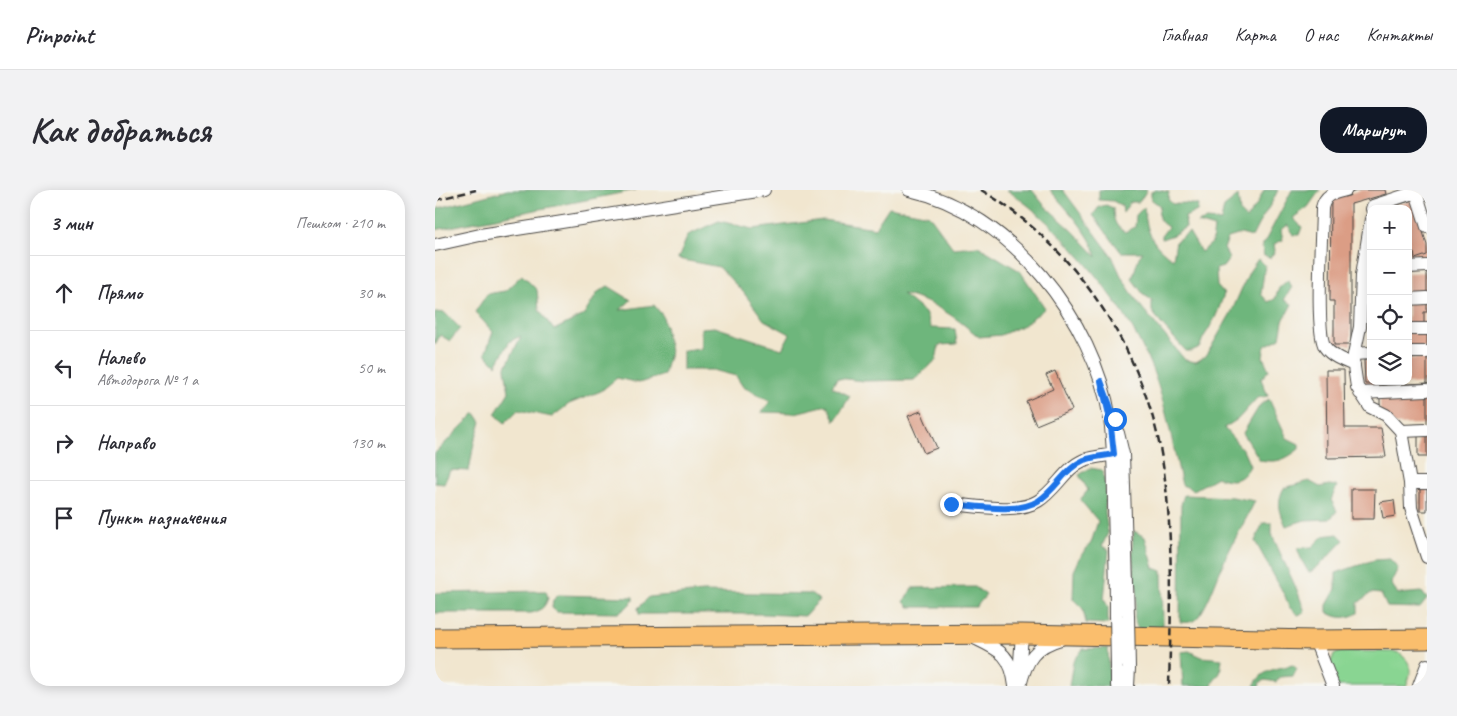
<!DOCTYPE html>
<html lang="ru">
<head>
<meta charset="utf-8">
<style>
	:root { --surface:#fff; --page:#f2f2f3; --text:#2b2b33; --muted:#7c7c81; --line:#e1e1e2; --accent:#111827 }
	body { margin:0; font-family:Caveat,sans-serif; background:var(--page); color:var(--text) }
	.controls { position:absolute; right:15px; top:15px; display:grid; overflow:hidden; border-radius:10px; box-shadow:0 2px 12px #0003 }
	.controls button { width:45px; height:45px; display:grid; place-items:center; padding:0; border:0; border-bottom:1px solid var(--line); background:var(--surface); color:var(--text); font:25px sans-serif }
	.stop { position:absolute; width:15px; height:15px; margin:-11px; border:4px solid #1a73e8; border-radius:50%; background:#fff }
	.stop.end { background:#1a73e8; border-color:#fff; box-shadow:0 1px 5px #0008 }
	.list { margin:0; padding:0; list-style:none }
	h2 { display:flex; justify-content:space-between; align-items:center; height:65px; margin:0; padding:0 20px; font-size:21px }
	h2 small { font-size:16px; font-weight:400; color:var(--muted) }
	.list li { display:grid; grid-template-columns:32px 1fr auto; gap:15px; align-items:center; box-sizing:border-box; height:75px; padding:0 20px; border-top:1px solid var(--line) }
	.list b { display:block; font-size:19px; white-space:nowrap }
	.list p { margin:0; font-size:16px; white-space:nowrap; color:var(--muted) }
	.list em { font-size:16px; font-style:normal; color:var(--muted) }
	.icon { flex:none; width:28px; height:28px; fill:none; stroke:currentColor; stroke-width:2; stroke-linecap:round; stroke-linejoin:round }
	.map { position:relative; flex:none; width:992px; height:496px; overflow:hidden; border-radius:20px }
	header { display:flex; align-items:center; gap:30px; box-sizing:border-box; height:70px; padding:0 25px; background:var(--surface); border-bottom:1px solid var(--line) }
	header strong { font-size:24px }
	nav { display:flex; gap:28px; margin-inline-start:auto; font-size:18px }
	.intro { display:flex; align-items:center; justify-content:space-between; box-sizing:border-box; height:120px; padding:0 30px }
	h1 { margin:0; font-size:35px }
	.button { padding:12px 22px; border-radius:20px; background:var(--accent); color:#fff; font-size:18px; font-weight:700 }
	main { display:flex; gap:30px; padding:0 30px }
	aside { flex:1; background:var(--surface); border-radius:20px; box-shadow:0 2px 12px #0003 }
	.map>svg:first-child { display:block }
	.green { fill:#89d592; stroke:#5a805e }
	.forest { fill:#6eb67c; stroke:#4c7054 }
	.building { fill:#db9d85 }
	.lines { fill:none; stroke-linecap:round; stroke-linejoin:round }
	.minor-casing { stroke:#494744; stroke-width:14 }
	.highway-casing { stroke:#494744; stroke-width:21 }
	.minor { stroke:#fff; stroke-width:12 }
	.highway { stroke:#fabe6d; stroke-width:19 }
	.rail { stroke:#2b2b2b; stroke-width:2.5; stroke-dasharray:8 4; stroke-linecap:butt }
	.minor-bridge-casing { stroke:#494744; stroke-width:14; stroke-linecap:butt }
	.minor-bridge { stroke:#fff; stroke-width:12 }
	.route { stroke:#1a73e8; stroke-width:6 }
</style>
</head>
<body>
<header>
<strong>Pinpoint</strong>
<nav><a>Главная</a><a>Карта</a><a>О нас</a><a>Контакты</a></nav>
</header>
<div class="intro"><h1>Как добраться</h1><a class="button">Маршрут</a></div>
<main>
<aside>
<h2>3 мин<small>Пешком · 210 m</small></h2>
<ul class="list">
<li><svg class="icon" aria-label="ahead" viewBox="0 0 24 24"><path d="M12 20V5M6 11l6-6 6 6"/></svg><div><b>Прямо</b></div><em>30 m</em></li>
<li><svg class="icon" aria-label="left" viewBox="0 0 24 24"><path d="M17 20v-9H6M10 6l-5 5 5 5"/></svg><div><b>Налево</b><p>Автодорога № 1 а</p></div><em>50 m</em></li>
<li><svg class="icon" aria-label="right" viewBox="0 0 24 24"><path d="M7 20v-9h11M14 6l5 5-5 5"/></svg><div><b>Направо</b></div><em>130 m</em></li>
<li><svg class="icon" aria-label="arrive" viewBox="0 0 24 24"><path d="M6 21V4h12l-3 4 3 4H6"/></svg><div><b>Пункт назначения</b></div></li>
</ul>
</aside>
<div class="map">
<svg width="992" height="496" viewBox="0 0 992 496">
	<rect width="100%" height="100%" fill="#f6f6f2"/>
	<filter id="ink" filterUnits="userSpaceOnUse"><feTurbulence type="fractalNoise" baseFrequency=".02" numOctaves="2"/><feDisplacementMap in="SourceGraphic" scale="10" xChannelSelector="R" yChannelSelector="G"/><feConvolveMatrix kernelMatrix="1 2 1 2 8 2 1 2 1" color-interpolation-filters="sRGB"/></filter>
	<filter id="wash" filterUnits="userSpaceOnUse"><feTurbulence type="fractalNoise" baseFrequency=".0096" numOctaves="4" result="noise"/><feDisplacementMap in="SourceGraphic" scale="20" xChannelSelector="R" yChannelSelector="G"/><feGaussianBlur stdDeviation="1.12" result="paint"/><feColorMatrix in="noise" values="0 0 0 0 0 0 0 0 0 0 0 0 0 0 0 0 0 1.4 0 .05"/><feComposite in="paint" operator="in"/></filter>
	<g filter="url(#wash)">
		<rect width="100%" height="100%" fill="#f1e6cf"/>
		<path class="green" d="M 906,461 L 962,462 C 977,471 978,481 971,496 L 902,496 L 895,473 L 899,465 Z"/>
		<path class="forest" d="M 73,0 L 201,0 L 0,40 L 0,19 Z
			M 572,0 L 597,0 L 609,15 L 638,41 L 662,67 C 657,44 630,18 615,0 L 628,0 L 677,66 L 687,88 L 704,114 L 750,170 L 761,172 L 771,166 L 796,123 L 814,82 L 823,69 L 830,75 L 826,104 L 833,112 L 840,109 L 844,98 L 853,90 L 857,97 L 849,110 L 857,114 L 848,131 L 845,148 L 830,156 L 828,167 L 834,180 L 826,189 L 833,206 L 822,208 L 803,229 L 789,238 L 808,260 L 815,276 C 806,292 798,292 782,287 L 759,300 L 747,295 C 738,257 732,218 718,181 C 701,138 677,104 647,69 C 622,41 603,21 572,0 Z
			M 664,0 L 712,0 L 704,12 L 695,12 L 688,23 L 687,16 L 678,11 L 664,10 Z
			M 721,0 L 734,2 L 733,9 L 737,14 L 750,13 L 763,15 L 762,21 L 750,27 L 751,37 L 738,45 L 727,49 L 727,45 L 733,37 C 723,31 722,27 725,16 L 716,9 L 716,2 Z
			M 829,0 L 843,0 C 836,17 824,30 817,47 L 806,44 L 793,48 L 789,59 L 794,69 L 788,77 L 781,79 L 782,96 L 789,104 C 785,115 782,126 776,135 C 771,145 768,145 765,157 L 756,161 L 751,161 L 727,135 L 717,121 L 717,110 L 709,105 L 697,89 L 704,67 L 708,62 L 686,62 L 658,25 L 664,17 L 671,15 L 678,18 C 678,29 680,37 690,42 L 700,37 L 701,25 L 709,17 C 712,42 716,55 738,69 L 741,51 L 754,42 L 766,62 L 777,53 L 779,38 L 762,33 L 771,30 L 786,31 L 789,17 L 803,6 L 805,22 L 811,29 L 821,16 Z
			M 857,0 L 885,0 L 873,17 L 858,28 L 867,37 L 864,45 L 858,45 L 853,35 L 846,40 L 848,50 L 839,54 L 840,61 L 835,68 L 829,66 L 827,57 Z
			M 454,17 L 494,25 L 518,58 L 543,56 L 585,81 L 610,118 L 589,135 L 566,145 L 544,147 C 519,126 500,112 467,104 L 490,123 L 496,138 L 520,139 L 522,154 L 504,155 L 501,170 L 479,190 L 429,191 L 402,188 L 397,197 L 415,206 L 400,231 L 392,215 L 360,223 L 326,222 L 336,211 L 308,197 L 301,186 L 278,180 L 248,180 L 248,161 L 266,159 L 266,138 L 280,137 L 347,159 L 355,144 L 329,130 L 309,103 L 284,77 L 243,69 L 253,45 L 284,31 L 318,39 L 388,30 L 440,38 Z
			M 87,85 L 102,100 L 104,120 L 119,140 L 149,125 L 163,102 L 173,96 L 196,110 L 185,120 L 219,115 L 228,126 L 235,162 L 229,185 L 204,193 L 182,188 L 166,201 L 134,214 L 117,227 L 83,220 L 70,233 L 60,224 L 74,202 L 70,179 L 86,146 L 75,151 L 61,175 L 50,164 L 58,142 L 40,122 L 52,104 L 70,101 Z
			M 0,122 L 10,123 L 25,138 L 15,151 L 5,145 L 0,155 Z
			M 834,209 L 852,248 L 864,254 L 864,259 C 850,270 842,273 825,270 L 808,243 L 825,215 Z
			M 40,223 L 46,232 L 39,253 L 34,281 L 15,280 L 9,294 L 0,293 L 0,263 Z
			M 655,278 L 667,280 L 671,298 L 670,322 L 673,343 L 667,356 L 674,360 L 669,409 L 673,417 L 673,434 L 651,433 L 648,419 L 638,409 L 639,381 L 647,364 L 656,353 L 663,331 L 645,310 L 653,300 L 644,285 Z
			M 874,291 L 885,297 L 894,295 L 902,296 L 896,310 L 902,321 L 895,329 L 870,330 L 851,336 C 845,322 841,312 849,298 Z
			M 749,305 L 797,307 L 820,311 C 811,330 800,348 791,367 C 784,382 773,416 763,427 C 758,433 751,433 745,432 L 746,315 Z
			M 828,333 L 837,333 L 837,345 L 862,400 L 870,422 L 863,425 L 854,417 L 850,406 L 820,351 Z
			M 699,341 L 710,347 L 719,378 L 727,381 L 728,435 L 721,443 L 705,442 C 694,427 703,416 702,400 C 699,379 695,363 699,341 Z
			M 903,344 L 909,350 L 886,374 L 874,383 L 867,371 L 862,358 L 877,357 L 888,346 Z
			M 955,369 L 963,378 L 956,393 L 963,404 L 987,402 L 992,409 L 985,418 L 952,417 L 946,404 L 936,403 L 923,413 L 923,423 C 912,429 903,429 892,422 L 892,415 L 901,399 L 901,383 L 939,370 Z
			M 540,397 L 551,405 L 541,417 L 474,417 L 469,412 L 477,398 Z
			M 111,401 L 113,408 C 110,417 106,421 96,423 L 0,423 L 0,403 Z
			M 268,402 L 377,404 L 384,410 L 370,426 L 329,424 L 204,424 L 203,418 L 214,407 Z
			M 123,405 L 198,407 L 198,411 L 190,419 L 183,423 L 122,422 L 117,418 L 118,410 Z
			M 673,458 L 675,496 L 634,496 L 638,472 L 648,459 Z
			M 754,461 L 767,467 L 787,469 L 785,483 L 778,492 L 777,496 L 748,496 L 746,462 Z
			M 858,475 L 862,479 L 858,486 L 845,487 L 841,492 L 830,490 L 824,493 L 825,496 L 819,496 C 827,479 841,479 858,475 Z"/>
		<g id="blocks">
			<path class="building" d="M 926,0 L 950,0 L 951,4 L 916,14 L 916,155 L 899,155 L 899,111 L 895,111 L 896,8 Z
				M 978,10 L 992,55 L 992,65 L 980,69 L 979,63 L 973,64 L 973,19 L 952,18 Z
				M 992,82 L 992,104 L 973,105 L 973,83 Z
				M 992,112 L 992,122 L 989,122 L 989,133 L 973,134 L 973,113 Z
				M 973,143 L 992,143 L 992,157 L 973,158 Z
				M 992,168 L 992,193 L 971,194 L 971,191 L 973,191 L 973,169 Z
				M 929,170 L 936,170 L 936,191 L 951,191 L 951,194 L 930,194 Z
				M 891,180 L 909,180 L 910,238 L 946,238 L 951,267 L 892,268 Z
				M 620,181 L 637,220 L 601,235 L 591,211 L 618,199 L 611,185 Z
				M 992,206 L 992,234 L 955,235 L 945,222 L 945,207 Z
				M 486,221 L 502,258 L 489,263 L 473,226 Z
				M 983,246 L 992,246 L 992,267 L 983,267 Z
				M 916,299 L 940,299 L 939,329 L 916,329 Z
				M 985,299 L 992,299 L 992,321 L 985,321 Z
				M 959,310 L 961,326 L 948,328 L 945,312 Z"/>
		</g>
	</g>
	<g filter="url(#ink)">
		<use href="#blocks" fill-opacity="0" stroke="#494744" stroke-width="1"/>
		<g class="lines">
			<g class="minor-casing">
				<path id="minor" d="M 474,0 C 576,22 659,130 675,229 C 679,258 679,287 679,316 C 680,352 681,389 681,425
					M 911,0 C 899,3 890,4 887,18 C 887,41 880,143 890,157 C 896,166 909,171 919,175
					M 981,2 L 992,37
					M 937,19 L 938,16 L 987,0
					M 936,29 L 927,85 L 925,137 L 918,170 L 922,197 L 935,217 L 951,225 L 966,241 L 975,293 L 976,318 L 992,367
					M 0,55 L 45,45 L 329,0
					M 973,77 L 992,76
					M 973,109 L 992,108
					M 973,139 L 992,139
					M 973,162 L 992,162
					M 919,164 L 936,163
					M 925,203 L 992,200
					M 966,241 L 992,240
					M 683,243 L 688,264 L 693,426
					M 975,293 L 992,293
					M 516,314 C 541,316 582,324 603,311 C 621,300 630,278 649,270 C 658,267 669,266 679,264
					M 537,447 C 564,460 576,463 580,496
					M 880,450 L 898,496
					M 682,476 L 682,496
					M 584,486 L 587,444
					M 585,496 C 591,470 600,456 626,449
					M 693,496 L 694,478
					M 984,496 L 992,475"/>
			</g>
			<g class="highway-casing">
				<path id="highway" d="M 0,448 L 587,444 L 880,450 L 992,449"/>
			</g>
			<use href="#minor" class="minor"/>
			<use href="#highway" class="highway"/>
			<path class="rail" d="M 546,0 C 640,55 710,162 727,269 C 739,341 736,422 734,496
				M 0,10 L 41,0"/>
			<g class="minor-bridge-casing">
				<path id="minor-bridge" d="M 681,425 L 682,476
					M 693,426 L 694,478"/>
			</g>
			<use href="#minor-bridge" class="minor-bridge"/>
		</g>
	</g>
	<g class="lines" filter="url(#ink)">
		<path class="route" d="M 516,314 C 541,316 582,324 603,311 C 621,300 630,278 649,270 C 658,267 669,266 679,264 L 675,229 L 666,191 L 680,229"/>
	</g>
</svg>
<div class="controls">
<button>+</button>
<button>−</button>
<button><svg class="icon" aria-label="locate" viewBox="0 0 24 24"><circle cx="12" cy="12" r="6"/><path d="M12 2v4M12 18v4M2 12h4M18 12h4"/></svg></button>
<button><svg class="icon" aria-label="layers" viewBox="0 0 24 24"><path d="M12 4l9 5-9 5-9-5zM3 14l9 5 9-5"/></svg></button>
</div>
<div class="stop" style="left:680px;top:229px"></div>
<div class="stop end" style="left:516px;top:314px"></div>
</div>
</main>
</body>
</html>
